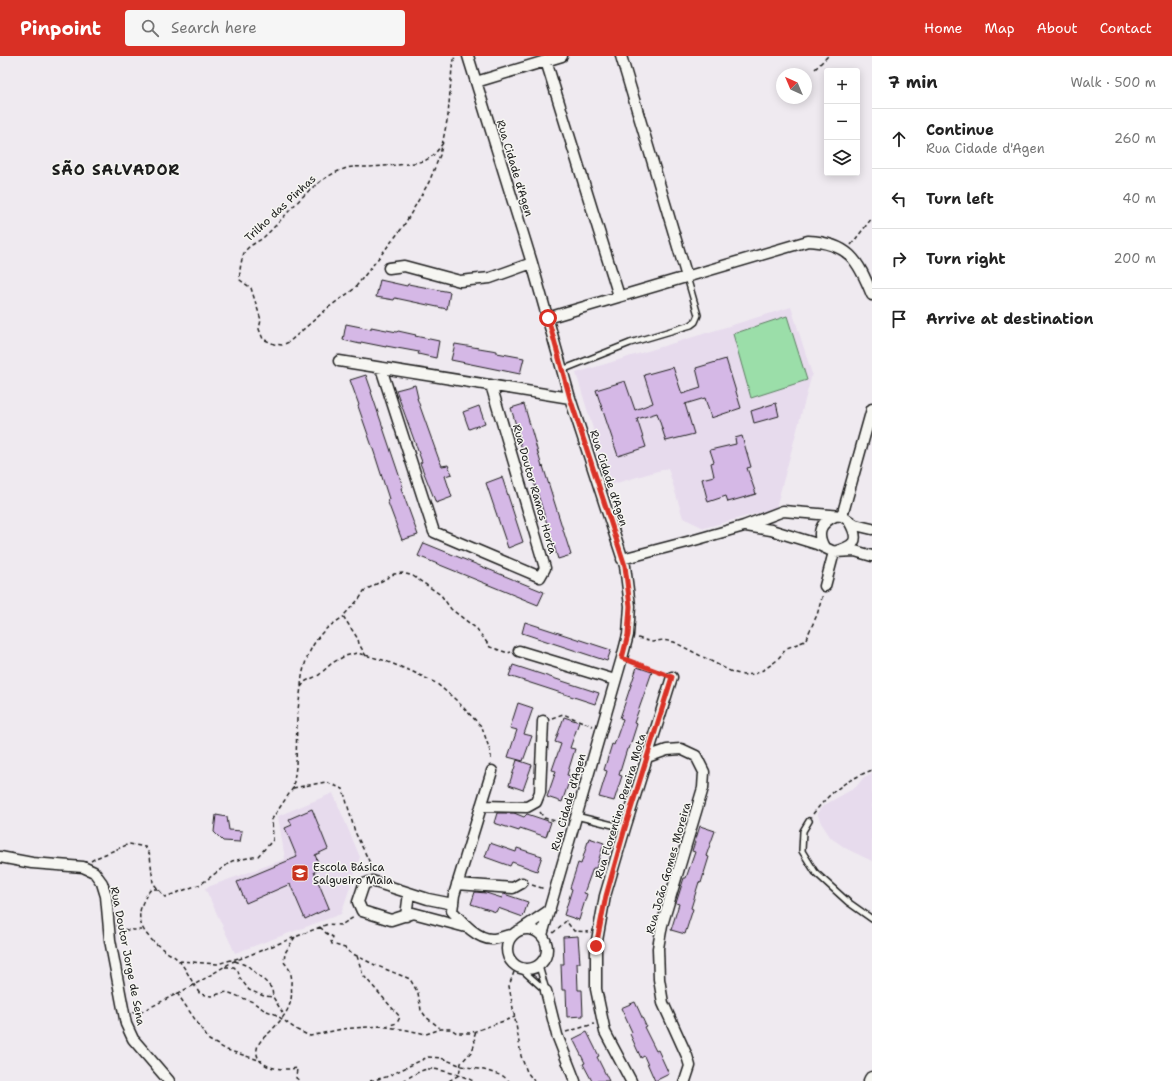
<!DOCTYPE html>
<html lang="en">
<head>
<meta charset="utf-8">
<style>
	:root { --surface:#fff; --page:#f6f6f6; --text:#222; --muted:#767676; --line:#e0e0e0; --accent:#d93025 }
	body { margin:0; font-family:"Shantell Sans",sans-serif; background:var(--page); color:var(--text) }
	.controls { position:absolute; right:12px; top:12px; display:grid; overflow:hidden; border-radius:4px; box-shadow:0 2px 10px #0003 }
	.controls button { width:36px; height:36px; display:grid; place-items:center; padding:0; border:0; border-bottom:1px solid var(--line); background:var(--surface); color:var(--text); font:20px sans-serif }
	.compass { position:absolute; left:776px; top:12px; width:36px; height:36px; border-radius:50%; background:var(--surface); box-shadow:0 2px 10px #0003; rotate:316deg }
	.stop { position:absolute; width:12px; height:12px; margin:-9px; border:3px solid #d93025; border-radius:50%; background:#fff }
	.stop.end { background:#d93025; border-color:#fff; box-shadow:0 1px 4px #0008 }
	.list { margin:0; padding:0; list-style:none }
	h2 { display:flex; justify-content:space-between; align-items:center; height:52px; margin:0; padding:0 16px; font-size:17px }
	h2 small { font-size:13px; font-weight:400; color:var(--muted) }
	.list li { display:grid; grid-template-columns:26px 1fr auto; gap:12px; align-items:center; box-sizing:border-box; height:60px; padding:0 16px; border-top:1px solid var(--line) }
	.list b { display:block; font-size:15px; white-space:nowrap }
	.list p { margin:0; font-size:13px; white-space:nowrap; color:var(--muted) }
	.list em { font-size:13px; font-style:normal; color:var(--muted) }
	.icon { flex:none; width:22px; height:22px; fill:none; stroke:currentColor; stroke-width:2; stroke-linecap:round; stroke-linejoin:round }
	.map { position:relative; flex:none; width:872px; height:1025px; overflow:hidden }
	header { display:flex; align-items:center; gap:24px; box-sizing:border-box; height:56px; padding:0 20px; background:var(--accent); color:#fff }
	header strong { font-size:19px }
	nav { display:flex; gap:22px; margin-inline-start:auto; font-size:14px }
	.search { width:280px; height:36px; background:var(--page); display:flex; align-items:center; gap:10px; box-sizing:border-box; padding:0 14px; border-radius:4px; color:var(--muted); font-size:15px }
	main { display:flex }
	aside { flex:1; background:var(--surface) }
	.map>svg:first-child { display:block }
	.built { fill:#e7dbed }
	.green { fill:#9bdea9; stroke:#5c7d62 }
	.building { fill:#d5b8e6; stroke:#1c1c1c }
	.lines { fill:none; stroke-linecap:round; stroke-linejoin:round }
	.lane-casing { stroke:#1c1c1c; stroke-width:8 }
	.street-casing { stroke:#1c1c1c; stroke-width:13 }
	.secondary-casing { stroke:#1c1c1c; stroke-width:17 }
	.path { stroke:#1c1c1c; stroke-width:1.5; stroke-dasharray:4 3; stroke-linecap:butt }
	.lane { stroke:#f6f6f2; stroke-width:5 }
	.street { stroke:#f6f6f2; stroke-width:10 }
	.secondary { stroke:#f6f6f2; stroke-width:14 }
	.route { stroke:#d93025; stroke-width:5 }
	.labels { text-anchor:middle; stroke-width:3; stroke-linejoin:round; paint-order:stroke }
	.street-label { font-size:11px; fill:#1c1c1c; stroke:#f6f6f2 }
	.poi-label { font-size:11px; fill:#1c1c1c; stroke:#f6f6f2; text-anchor:start }
	.district-label { font-size:15px; font-weight:bold; letter-spacing:1px; fill:#1c1c1c; stroke:#f6f6f2 }
</style>
</head>
<body>
<header>
<strong>Pinpoint</strong>
<div class="search"><svg class="icon" aria-label="search" viewBox="0 0 24 24"><circle cx="10" cy="10" r="6"/><path d="M15 15l6 6"/></svg>Search here</div>
<nav><a>Home</a><a>Map</a><a>About</a><a>Contact</a></nav>
</header>
<main>
<div class="map">
<svg width="872" height="1025" viewBox="0 0 872 1025">
	<rect width="100%" height="100%" fill="#efeaf0"/>
	<filter id="ink" filterUnits="userSpaceOnUse"><feTurbulence type="fractalNoise" baseFrequency=".025" numOctaves="2"/><feDisplacementMap in="SourceGraphic" scale="8" xChannelSelector="R" yChannelSelector="G"/><feConvolveMatrix kernelMatrix="1 2 1 2 8 2 1 2 1" color-interpolation-filters="sRGB"/></filter>
	<g filter="url(#ink)">
		<path class="built" d="M 791,251 L 812,318 L 776,452 L 704,472 L 683,462 L 668,412 L 610,429 L 576,317 Z
			M 872,718 L 872,805 L 847,793 L 831,782 L 821,767 L 817,757 L 823,750 L 856,731 L 864,721 Z
			M 333,737 L 360,801 L 341,858 L 235,897 L 205,832 L 285,803 L 278,760 Z"/>
		<path class="green" d="M 787,260 L 807,324 L 751,342 L 733,278 Z"/>
		<path class="building" d="M 380,224 L 407,230 L 408,228 L 450,236 L 447,253 L 395,242 L 394,244 L 376,241 Z
			M 346,268 L 371,273 L 371,271 L 397,276 L 398,275 L 416,279 L 415,280 L 439,285 L 436,302 L 418,298 L 419,296 L 386,290 L 386,291 L 361,286 L 360,288 L 343,284 Z
			M 455,288 L 497,295 L 497,297 L 524,302 L 520,318 L 451,304 Z
			M 726,303 L 741,352 L 711,362 L 705,342 L 685,348 L 694,378 L 666,385 L 657,357 L 637,363 L 646,391 L 618,400 L 596,334 L 625,325 L 635,354 L 653,347 L 644,319 L 673,311 L 682,338 L 701,332 L 696,312 Z
			M 366,319 L 372,336 L 371,336 L 403,431 L 401,432 L 418,479 L 402,484 L 387,444 L 389,443 L 374,396 L 358,350 L 359,349 L 350,324 Z
			M 415,329 L 418,342 L 417,342 L 438,401 L 442,410 L 448,409 L 452,418 L 445,420 L 452,441 L 436,447 L 420,407 L 422,406 L 396,334 Z
			M 776,347 L 779,360 L 754,367 L 751,355 Z
			M 524,348 L 542,411 L 543,410 L 571,499 L 558,503 L 529,410 L 527,411 L 519,383 L 520,383 L 511,352 Z
			M 479,350 L 485,367 L 469,373 L 463,356 Z
			M 742,380 L 751,411 L 747,412 L 756,438 L 728,446 L 726,440 L 708,446 L 702,423 L 714,420 L 711,407 L 714,406 L 710,394 L 736,388 L 735,382 Z
			M 502,421 L 523,486 L 508,492 L 486,427 Z
			M 424,487 L 544,536 L 538,549 L 418,500 Z
			M 525,566 L 611,594 L 607,605 L 522,577 Z
			M 513,609 L 599,637 L 595,648 L 509,620 Z
			M 637,611 L 652,616 L 634,667 L 637,668 L 629,693 L 627,693 L 619,719 L 622,720 L 614,745 L 599,741 L 607,715 L 604,714 L 612,688 L 614,689 L 623,663 L 620,662 Z
			M 518,647 L 533,652 L 524,678 L 532,680 L 523,705 L 508,701 L 517,674 L 510,672 Z
			M 564,661 L 579,666 L 570,692 L 575,693 L 567,719 L 571,720 L 562,746 L 547,741 L 556,715 L 552,714 L 561,688 L 555,686 Z
			M 517,704 L 532,709 L 523,734 L 509,729 Z
			M 312,753 L 328,793 L 315,799 L 321,813 L 314,816 L 329,852 L 305,863 L 290,828 L 246,847 L 237,826 L 297,801 L 285,772 L 292,769 L 289,763 Z
			M 497,757 L 514,757 L 524,761 L 527,758 L 551,766 L 546,781 L 520,772 L 519,775 L 494,767 Z
			M 216,759 L 227,761 L 229,774 L 242,775 L 240,786 L 223,785 L 214,776 Z
			M 700,770 L 715,775 L 706,800 L 709,801 L 701,827 L 699,826 L 691,852 L 693,853 L 685,878 L 671,874 L 679,848 L 676,847 L 684,822 L 686,822 L 695,796 L 692,795 Z
			M 589,782 L 604,787 L 596,812 L 593,812 L 584,837 L 587,838 L 579,864 L 564,859 L 572,833 L 570,832 L 578,807 L 581,808 Z
			M 490,787 L 516,796 L 517,792 L 542,800 L 537,815 L 512,806 L 510,810 L 485,801 Z
			M 475,836 L 486,837 L 502,842 L 503,838 L 504,838 L 528,846 L 523,861 L 498,852 L 496,856 L 471,848 Z
			M 578,880 L 580,907 L 577,907 L 578,934 L 582,934 L 583,960 L 567,961 L 566,934 L 562,934 L 561,908 L 564,908 L 563,881 Z
			M 635,946 L 646,970 L 644,971 L 656,995 L 658,994 L 669,1018 L 655,1025 L 644,1000 L 641,1002 L 630,978 L 632,976 L 621,952 Z
			M 587,976 L 599,1000 L 597,1001 L 609,1025 L 592,1025 L 583,1008 L 585,1007 L 573,983 Z"/>
		<g class="lines">
			<g class="lane-casing">
				<path id="lane" d="M 562,314 L 630,287 L 691,269 L 695,266 L 698,259 L 687,221
					M 576,760 L 625,772
					M 809,765 L 803,775 L 802,795 L 815,816 L 848,846 L 872,863
					M 539,910 L 546,934
					M 519,911 L 546,935"/>
			</g>
			<g class="street-casing">
				<path id="street" d="M 468,0 L 532,207 L 570,342 L 625,510 L 630,550 L 628,579 L 622,602 L 542,879
					M 621,0 L 687,221
					M 546,5 L 619,240
					M 476,26 L 562,0
					M 389,212 L 404,210 L 460,225 L 490,222 L 532,207
					M 547,262 L 808,185 C 848,187 858,203 872,239
					M 339,305 L 570,342
					M 381,312 L 434,476 L 540,521 L 545,512 L 491,329
					M 872,353 L 842,460 L 855,469 L 872,473
					M 746,470 L 771,474 L 817,488 L 834,496 L 855,495 L 872,500
					M 824,491 C 816,477 820,467 835,460
					M 622,503 L 691,485 L 744,470 L 783,455 L 842,460
					M 825,530 L 834,496 C 854,490 861,486 849,465
					M 519,595 L 615,624
					M 647,701 L 667,694 L 681,693 L 696,700 L 704,716 L 703,732 L 662,869 L 658,892 L 659,923 L 663,947 L 687,1000 L 690,1010 L 685,1025
					M 492,715 L 454,839 L 452,855 C 462,866 478,884 493,883 C 499,882 506,880 512,879
					M 481,750 L 527,751 L 536,746 L 540,736 L 543,665
					M 0,801 L 32,807 L 83,811 L 94,816 L 102,827 L 106,840 L 110,884 L 126,968 L 133,983 L 169,1025
					M 457,828 L 513,832 L 522,827
					M 453,848 L 428,843 L 372,825 L 364,828 L 358,846 L 362,855 L 391,864 L 413,857 L 466,871
					M 406,860 L 409,837
					M507 893a20 20 0 1 1 40 0a20 20 0 1 1-40 0Z
					M 522,873 L 550,854
					M 546,935 L 557,979 L 575,1025
					M 631,1025 L 605,976 L 596,933 L 596,890 L 605,840 L 625,772 L 672,621"/>
			</g>
			<g class="secondary-casing">
				<path id="secondary" d="M 871,1025 L 872,1023"/>
			</g>
			<path class="path" d="M 815,13 L 828,0
				M 443,87 C 438,94 433,101 426,104 C 413,109 382,110 368,111 C 361,111 353,110 347,112 C 311,123 291,156 265,180 C 259,186 248,189 244,197 C 241,205 239,216 240,224 L 251,232 L 261,264 L 259,273 L 263,283 L 274,288 L 282,289 L 289,286 L 329,251 L 354,233 L 403,171 L 429,126 L 440,99 L 448,60 L 452,12 L 455,0
				M 851,189 L 872,162
				M 638,582 L 652,586 L 663,584 L 674,586 L 732,616 L 743,619 L 755,618 L 765,613 L 776,605 L 787,592 L 805,585 L 817,559 L 823,538
				M 366,600 L 359,588 L 358,583 L 343,560 L 360,542 L 364,535 L 394,518 L 403,517 L 413,520 L 441,539 L 451,553 L 477,573 L 490,591 L 508,597 L 511,596
				M 631,606 L 664,618
				M 301,630 C 302,612 309,592 321,578 C 327,571 336,566 343,561
				M 552,662 L 563,658 L 593,670
				M 293,732 L 326,726 L 343,733 L 355,776 L 369,805 L 370,816
				M 540,756 L 544,762 L 564,767
				M 813,758 C 831,735 845,725 872,714
				M 91,805 L 96,802 L 129,788 L 145,791 L 150,799 L 153,827 L 165,841 L 201,828 L 232,805 L 258,800 L 273,784 L 272,763 L 293,732 L 296,711 L 297,661 L 301,631 L 306,625 L 319,619 L 332,607 L 345,600 L 357,597 L 383,604 L 411,615 L 436,627 L 456,644 L 482,671 L 491,698 L 491,705
				M 532,829 L 545,833
				M 158,833 L 151,833 C 131,859 139,876 164,894 C 169,898 175,900 179,905 C 185,911 194,930 200,938 L 211,940 L 227,936 L 253,946 L 264,954 L 275,958 L 297,974 L 310,980 L 342,973 L 380,970 L 407,974 L 426,978 L 441,973 L 451,973 L 457,977 L 470,977 L 515,961
				M 118,871 L 127,874 L 142,874
				M 320,871 L 326,877 L 333,881 L 331,885 L 332,888 L 345,892 L 349,896 L 375,909 L 410,923 L 418,937 L 421,954 L 426,961 L 440,972
				M 553,877 L 566,865 L 574,875 L 589,876
				M 295,881 L 285,897 L 284,906 C 286,909 291,914 291,919 C 292,922 291,925 291,928 C 294,950 285,960 270,976 C 265,980 258,986 257,993 C 254,1013 284,1015 297,1012 L 296,1022 L 300,1025
				M 357,900 L 363,919 L 400,961 L 397,967 L 386,970
				M 179,905 L 217,908 L 242,901
				M 235,905 L 248,910 L 267,927 L 272,933 L 273,941 L 284,959
				M 225,911 L 234,911 L 238,915 L 240,922 L 249,934 L 264,940 L 273,941
				M 514,916 L 509,930 L 518,980 L 521,1000 L 527,1016 L 534,1025
				M 177,937 L 209,984 L 227,994 L 262,1005
				M 133,957 L 141,956 L 194,929 L 232,906 L 328,868 L 341,869 L 354,861
				M 566,976 L 594,968
				M 370,1025 L 386,1021 L 428,1001 L 441,1002 L 462,1010 L 484,1014 L 503,1020 L 509,1025
				M 403,1025 C 410,1021 420,1014 428,1013 C 437,1012 465,1020 473,1025
				M 449,1025 L 459,1019 L 461,1007 L 472,995 L 475,987 L 474,981 L 476,975"/>
			<use href="#lane" class="lane"/>
			<use href="#street" class="street"/>
			<use href="#secondary" class="secondary"/>
		</g>
	</g>
	<g class="lines" filter="url(#ink)">
		<path class="route" d="M 548,262 L 570,342 L 625,510 L 630,550 L 628,579 L 622,602 L 672,621 L 625,772 L 606,840 L 596,890"/>
	</g>
	<defs>
		<g id="school-square" transform="scale(0.9)"><rect x="-9" y="-9" width="18" height="18" rx="4" fill="#c8321e" stroke="#f6f6f2"/><path d="M0-5L7-2L0 1L-7-2ZM-4 1L0 2.5L4 1V4Q0 6-4 4Z" fill="#fff"/></g>
	</defs>
	<g fill-rule="evenodd">
		<use href="#school-square" x="300" y="817"/>
	</g>
	<g class="labels">
		<g class="street-label">
			<text transform="translate(515 112) rotate(73)" y="4">Rua Cidade d'Agen</text>
			<text transform="translate(280 152) rotate(-43)" y="4">Trilho das Pinhas</text>
			<text transform="translate(609 422) rotate(72)" y="4">Rua Cidade d'Agen</text>
			<text transform="translate(535 433) rotate(74)" y="4">Rua Doutor Ramos Horta</text>
			<text transform="translate(568 746) rotate(-74)" y="4">Rua Cidade d'Agen</text>
			<text transform="translate(620 750) rotate(-73)" y="4">Rua Florentino Pereira Mota</text>
			<text transform="translate(668 812) rotate(-74)" y="4">Rua João Gomes Moreira</text>
			<text transform="translate(128 900) rotate(79)" y="4">Rua Doutor Jorge de Sena</text>
		</g>
		<g class="poi-label">
			<text x="313" y="815">Escola Básica<tspan x="313" dy="13">Salgueiro Maia</tspan></text>
		</g>
		<g class="district-label">
			<text x="116" y="119">SÃO SALVADOR</text>
		</g>
	</g>
</svg>
<div class="controls">
<button>+</button>
<button>−</button>
<button><svg class="icon" aria-label="layers" viewBox="0 0 24 24"><path d="M12 4l9 5-9 5-9-5zM3 14l9 5 9-5"/></svg></button>
</div>
<svg class="compass" viewBox="-18 -18 36 36"><path d="M0-13l5 13h-10z" fill="#e53935"/><path d="M0 13l5-13h-10z" fill="#767676"/></svg>
<div class="stop" style="left:548px;top:262px"></div>
<div class="stop end" style="left:596px;top:890px"></div>
</div>
<aside>
<h2>7 min<small>Walk · 500 m</small></h2>
<ul class="list">
<li><svg class="icon" aria-label="ahead" viewBox="0 0 24 24"><path d="M12 20V5M6 11l6-6 6 6"/></svg><div><b>Continue</b><p>Rua Cidade d'Agen</p></div><em>260 m</em></li>
<li><svg class="icon" aria-label="left" viewBox="0 0 24 24"><path d="M17 20v-9H6M10 6l-5 5 5 5"/></svg><div><b>Turn left</b></div><em>40 m</em></li>
<li><svg class="icon" aria-label="right" viewBox="0 0 24 24"><path d="M7 20v-9h11M14 6l5 5-5 5"/></svg><div><b>Turn right</b></div><em>200 m</em></li>
<li><svg class="icon" aria-label="arrive" viewBox="0 0 24 24"><path d="M6 21V4h12l-3 4 3 4H6"/></svg><div><b>Arrive at destination</b></div></li>
</ul>
</aside>
</main>
</body>
</html>
